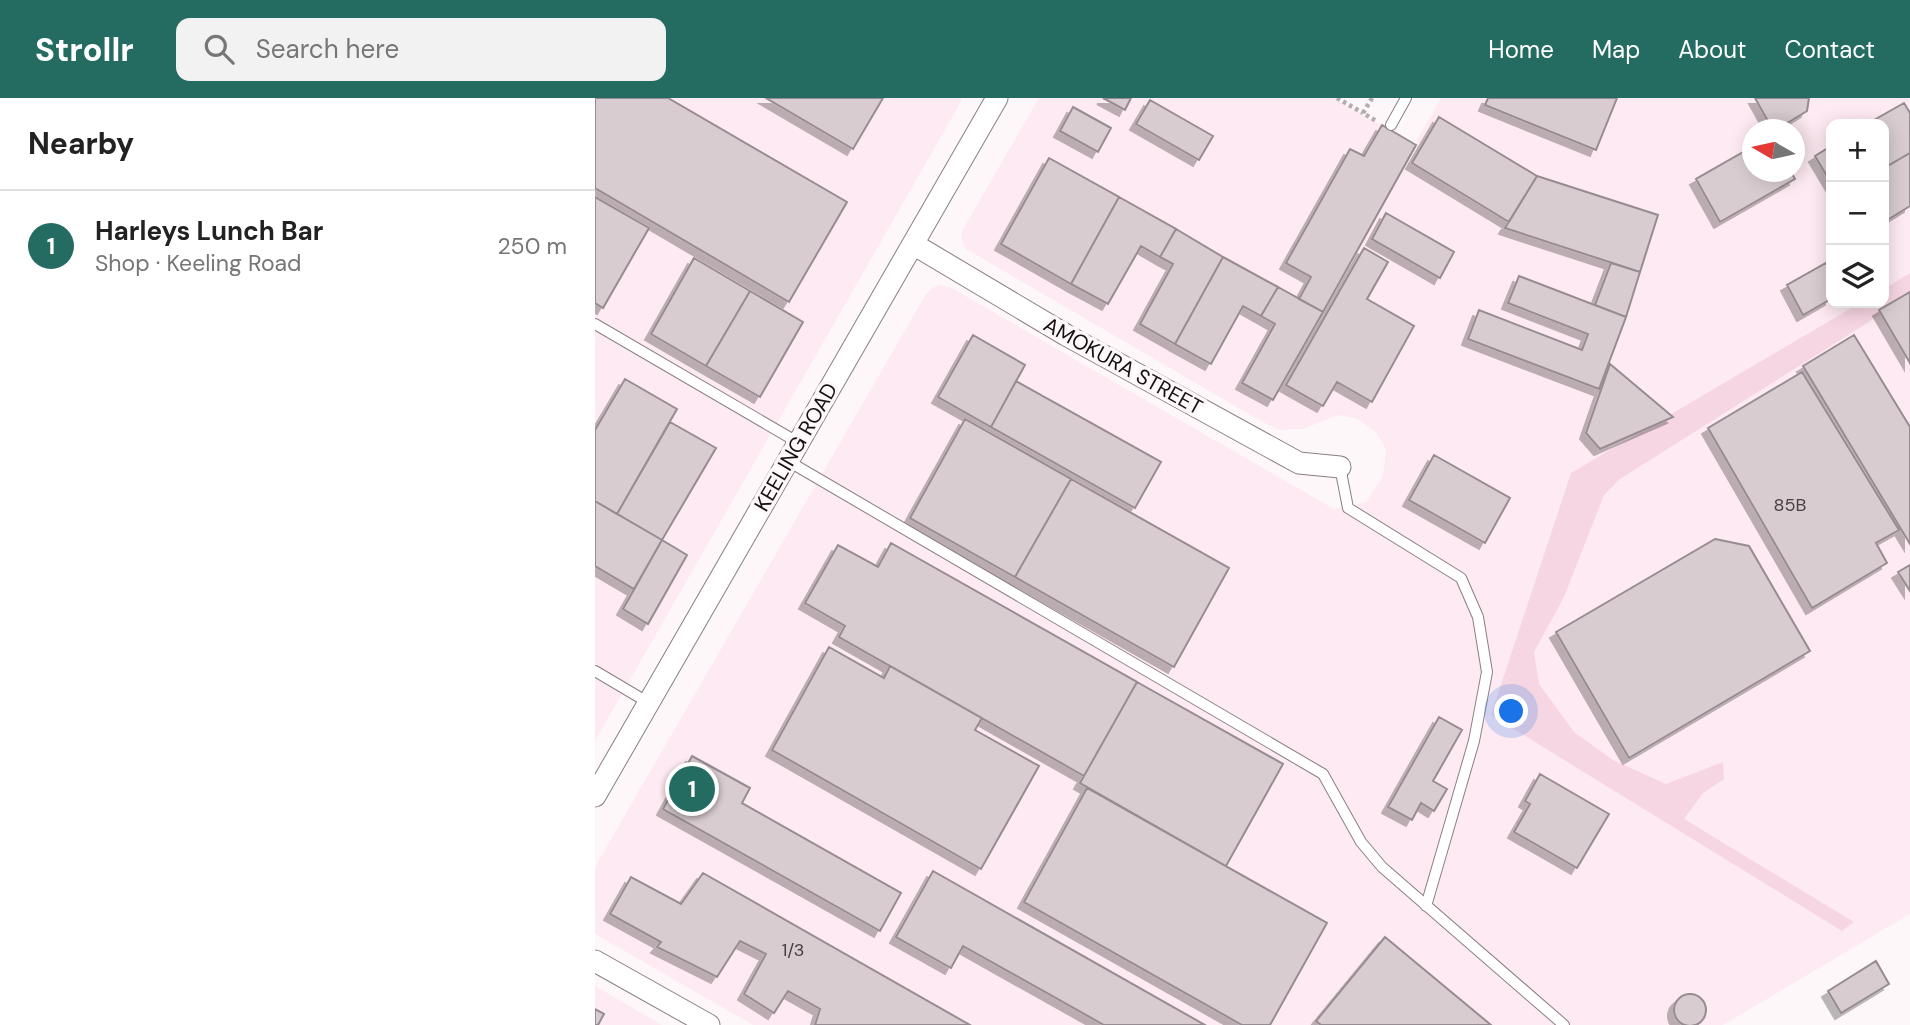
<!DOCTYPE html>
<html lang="en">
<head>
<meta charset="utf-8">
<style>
	:root { --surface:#fff; --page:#f2f2f2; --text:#222; --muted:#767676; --line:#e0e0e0; --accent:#246b61 }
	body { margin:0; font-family:"DM Sans",sans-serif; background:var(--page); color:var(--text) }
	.controls { position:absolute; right:21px; top:21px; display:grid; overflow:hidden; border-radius:14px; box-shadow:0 4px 18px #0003 }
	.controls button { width:63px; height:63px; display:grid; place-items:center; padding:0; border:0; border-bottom:2px solid var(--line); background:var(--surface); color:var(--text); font:35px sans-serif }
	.compass { position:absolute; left:1147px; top:21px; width:63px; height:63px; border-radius:50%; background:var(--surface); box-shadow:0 4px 18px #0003; rotate:279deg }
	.you { position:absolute; left:917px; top:614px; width:24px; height:24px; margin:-18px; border:5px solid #fff; border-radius:50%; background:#1a73e8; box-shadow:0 0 0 10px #1a73e833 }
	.badge { display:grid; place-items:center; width:46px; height:46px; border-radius:50%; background:var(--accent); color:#fff; font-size:23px; font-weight:700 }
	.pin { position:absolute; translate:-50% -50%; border:4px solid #fff; box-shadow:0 2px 7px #0006 }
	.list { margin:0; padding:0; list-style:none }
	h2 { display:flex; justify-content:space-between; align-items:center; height:91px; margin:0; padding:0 28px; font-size:30px }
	h2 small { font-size:23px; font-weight:400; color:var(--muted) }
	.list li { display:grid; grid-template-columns:46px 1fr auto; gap:21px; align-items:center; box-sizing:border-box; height:112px; padding:0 28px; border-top:2px solid var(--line) }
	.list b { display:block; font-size:26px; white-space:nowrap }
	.list p { margin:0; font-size:23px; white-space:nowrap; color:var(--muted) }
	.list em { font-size:23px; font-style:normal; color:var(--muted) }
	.icon { flex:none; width:38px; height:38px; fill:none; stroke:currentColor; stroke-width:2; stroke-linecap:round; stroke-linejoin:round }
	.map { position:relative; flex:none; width:1315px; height:927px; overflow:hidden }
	header { display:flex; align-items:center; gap:42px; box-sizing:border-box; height:98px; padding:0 35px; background:var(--accent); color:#fff }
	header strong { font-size:33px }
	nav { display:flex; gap:38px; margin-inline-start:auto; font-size:24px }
	.search { width:490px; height:63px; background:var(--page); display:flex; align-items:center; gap:18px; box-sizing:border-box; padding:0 24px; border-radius:14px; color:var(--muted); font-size:26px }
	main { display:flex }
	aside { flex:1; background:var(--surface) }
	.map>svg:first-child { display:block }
	.built { fill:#feeaf2; fill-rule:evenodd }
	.green { fill:#f7d6e3 }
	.building { fill:#d8ccd0; stroke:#978c91; stroke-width:2; filter:url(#shadow) }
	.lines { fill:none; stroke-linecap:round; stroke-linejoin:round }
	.service-casing { stroke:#8a7f83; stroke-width:12 }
	.minor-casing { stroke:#8a7f83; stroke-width:23 }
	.path { stroke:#b2acae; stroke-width:4.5; stroke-dasharray:3.5 3.5; stroke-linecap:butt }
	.service { stroke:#fff; stroke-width:10 }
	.minor { stroke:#fff; stroke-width:21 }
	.labels { text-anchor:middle; stroke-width:7; stroke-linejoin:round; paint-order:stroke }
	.number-label { font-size:18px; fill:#464042 }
	.street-label { font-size:21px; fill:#151112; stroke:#fef7fa }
</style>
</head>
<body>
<header>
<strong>Strollr</strong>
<div class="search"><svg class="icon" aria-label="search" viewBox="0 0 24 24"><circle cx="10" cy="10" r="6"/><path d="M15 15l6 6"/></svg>Search here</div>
<nav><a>Home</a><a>Map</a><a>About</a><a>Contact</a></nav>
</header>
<main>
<aside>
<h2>Nearby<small></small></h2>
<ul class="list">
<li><span class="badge">1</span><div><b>Harleys Lunch Bar</b><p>Shop · Keeling Road</p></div><em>250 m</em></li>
</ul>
</aside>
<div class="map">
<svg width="1315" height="927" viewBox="0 0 1315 927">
	<defs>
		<filter id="shadow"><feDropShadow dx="-6" dy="6" stdDeviation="0" flood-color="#0004"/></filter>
	</defs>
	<rect width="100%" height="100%" fill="#fef7fa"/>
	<path class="built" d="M 0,0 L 365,0 L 367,2 L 0,643 Z
		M 444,0 L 739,0 L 821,47 L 822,42 L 846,0 L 1315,0 L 1315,816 L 1128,927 L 158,927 L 0,836 L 0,769 L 331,196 L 337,190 L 345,187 L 355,189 L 739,411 L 771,404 L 788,378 L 791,351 L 781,334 L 763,321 L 743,317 L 708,331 L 684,332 L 664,322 L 371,151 L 367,143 L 367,133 ZM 1236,26 L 1289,26 L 1289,205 L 1236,205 ZM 1157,32 L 1199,32 L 1199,74 L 1157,74 Z
		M 0,888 L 67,927 L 0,927 Z"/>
	<path class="green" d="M 1315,175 L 1315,198 L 1025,381 L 1009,397 L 969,499 L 939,554 L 944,586 L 979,634 L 1018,662 L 1071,686 L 1128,664 L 1129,681 L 1108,695 L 1089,721 L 1259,824 L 1247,833 L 896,617 L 976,375 L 1265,205 L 1289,205 L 1289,191 Z"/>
	<path class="building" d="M 0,0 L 73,0 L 252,104 L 194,204 L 0,90 Z
		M 171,0 L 288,0 L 258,51 Z
		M 508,0 L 536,0 L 530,12 Z
		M 893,0 L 1022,0 L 1001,52 L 890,7 Z
		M 1160,0 L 1214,0 L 1212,13 L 1181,32 L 1178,32 Z
		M 555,2 L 618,38 L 604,62 L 541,26 Z
		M 1309,5 L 1315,15 L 1315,55 L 1289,70 L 1289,26 L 1272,26 Z
		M 478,9 L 516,30 L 503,54 L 465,33 Z
		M 844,19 L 942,78 L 914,124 L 817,65 Z
		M 787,27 L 821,47 L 728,214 L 704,201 L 716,179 L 691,165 L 755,51 L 769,58 Z
		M 1236,48 L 1236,85 L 1220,58 Z
		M 1157,49 L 1157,74 L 1196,74 L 1200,81 L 1125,124 L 1101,81 Z
		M 1315,55 L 1315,108 L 1289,124 L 1289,70 Z
		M 454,60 L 524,99 L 476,186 L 406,146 Z
		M 942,78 L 1063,117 L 1045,174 L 910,130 Z
		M 0,99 L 54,130 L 8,210 L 0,205 Z
		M 524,99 L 581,131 L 565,159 L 546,148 L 513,206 L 476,186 Z
		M 791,115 L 859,154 L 845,180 L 777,141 Z
		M 581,131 L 628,159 L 580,246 L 545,226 L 578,166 L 565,159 Z
		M 769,150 L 793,164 L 772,201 L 819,228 L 777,304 L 742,284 L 728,308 L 691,287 Z
		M 628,159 L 683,189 L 666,218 L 648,208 L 616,266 L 580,246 Z
		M 99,160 L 155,193 L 111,268 L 56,236 Z
		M 1016,165 L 1045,174 L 1031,219 L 1000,207 Z
		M 1231,165 L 1236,175 L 1236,201 L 1208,217 L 1192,187 Z
		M 924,178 L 1031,219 L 1004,291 L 873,241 L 884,212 L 987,252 L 993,236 L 913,205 Z
		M 683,189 L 728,214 L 678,302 L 647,285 L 680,226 L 666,218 Z
		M 155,193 L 208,224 L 165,299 L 111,268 Z
		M 1315,194 L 1315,265 L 1284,212 Z
		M 378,237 L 430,267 L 396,329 L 343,299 Z
		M 1259,237 L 1315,329 L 1315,446 L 1208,268 Z
		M 1015,266 L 1078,319 L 1005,351 L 991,335 Z
		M 1207,274 L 1304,432 L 1281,445 L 1292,465 L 1217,510 L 1113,330 Z
		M 30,281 L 82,311 L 22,416 L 0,403 L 0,332 Z
		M 421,283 L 566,364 L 540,410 L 396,329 Z
		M 370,321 L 476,381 L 420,479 L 315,420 Z
		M 75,324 L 121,350 L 67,442 L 22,416 Z
		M 839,357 L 915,400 L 890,445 L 814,402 Z
		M 476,381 L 634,470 L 579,569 L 420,479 Z
		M 0,403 L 67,442 L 39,491 L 0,468 Z
		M 1120,441 L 1154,448 L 1215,553 L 1034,660 L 961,534 Z
		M 67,442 L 92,457 L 53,526 L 28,511 Z
		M 296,445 L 542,584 L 489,678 L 244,539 L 250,528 L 210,505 L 243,447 L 283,469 Z
		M 1315,467 L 1315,493 L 1303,474 Z
		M 234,549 L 289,580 L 295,568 L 387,620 L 380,632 L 444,668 L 386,771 L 177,652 Z
		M 542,584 L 688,666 L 631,768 L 485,685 Z
		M 844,619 L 867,632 L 838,683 L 852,691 L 839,713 L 826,705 L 817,722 L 793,709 Z
		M 97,658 L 155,690 L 147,705 L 306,795 L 285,833 L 68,711 Z
		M 945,676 L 1014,716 L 982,770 L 919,734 L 935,706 L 930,703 Z
		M 492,690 L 732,825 L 675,927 L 647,927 L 429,804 Z
		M 338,773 L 610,927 L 509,927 L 368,848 L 356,870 L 301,839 Z
		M 108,775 L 375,927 L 220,927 L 225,911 L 193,893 L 179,915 L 149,896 L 171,856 L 145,843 L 122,879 L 62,849 L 66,844 L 15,816 L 36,779 L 86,806 Z
		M 790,839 L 896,927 L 726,927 L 721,923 Z
		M 1281,863 L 1294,886 L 1246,915 L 1233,893 Z
		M1079 912a16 16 0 1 1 32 0a16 16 0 1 1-32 0Z
		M 0,911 L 9,916 L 3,927 L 0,927 Z"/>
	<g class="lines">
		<g class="service-casing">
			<path id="service" d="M 796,27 L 811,0
				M 0,226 L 204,345
				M 193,363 L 728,676 L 766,744 L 787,769 L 969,927
				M 745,369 L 753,410 L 866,480 L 883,519 L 892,574 L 879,643 L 831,808
				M 0,573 L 54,605"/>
		</g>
		<g class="minor-casing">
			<path id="minor" d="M 318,146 L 471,237 L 704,365 L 745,369
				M 0,698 L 402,0
				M 0,863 L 114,927"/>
		</g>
		<path class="path" d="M 742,0 L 768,15
			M 777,0 L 768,15 L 783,24"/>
		<use href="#service" class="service"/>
		<use href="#minor" class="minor"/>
	</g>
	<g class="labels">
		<g class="number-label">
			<text x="1195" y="413">85B</text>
			<text x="198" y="858">1/3</text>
		</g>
		<g class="street-label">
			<text transform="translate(528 268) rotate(29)" y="7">AMOKURA STREET</text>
			<text transform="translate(201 349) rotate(-60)" y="7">KEELING ROAD</text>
		</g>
	</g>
</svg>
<div class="controls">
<button>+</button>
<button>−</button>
<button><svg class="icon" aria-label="layers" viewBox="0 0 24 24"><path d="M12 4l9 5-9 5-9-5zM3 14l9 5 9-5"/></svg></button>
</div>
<svg class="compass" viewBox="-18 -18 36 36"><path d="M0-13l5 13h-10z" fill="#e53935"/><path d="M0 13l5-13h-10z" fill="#767676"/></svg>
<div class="you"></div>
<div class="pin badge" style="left:97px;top:691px">1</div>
</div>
</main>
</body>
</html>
